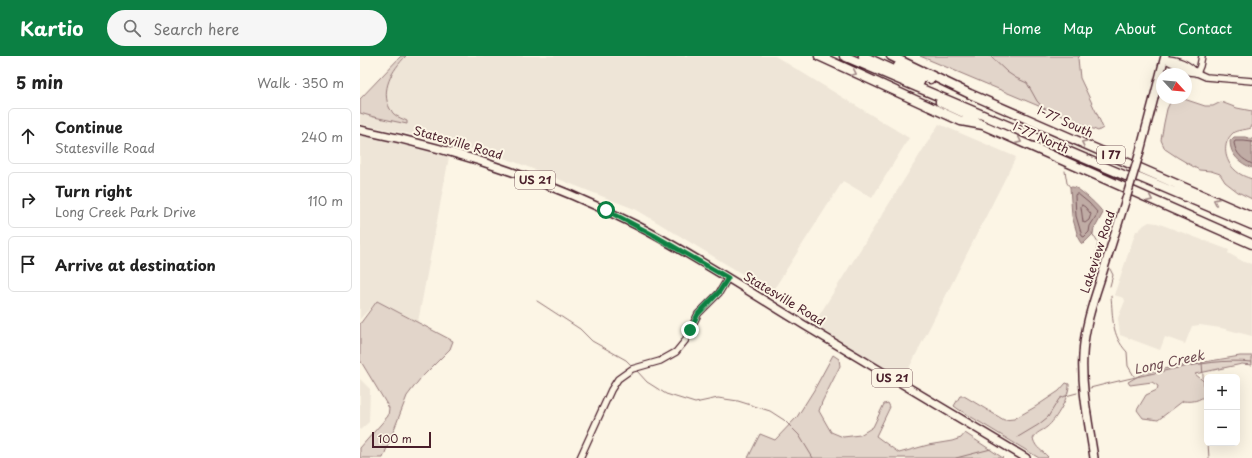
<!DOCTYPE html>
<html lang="en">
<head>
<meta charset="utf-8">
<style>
	:root { --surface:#fff; --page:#f6f6f6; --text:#222; --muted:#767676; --line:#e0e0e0; --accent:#0b8043 }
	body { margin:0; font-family:"Playpen Sans",sans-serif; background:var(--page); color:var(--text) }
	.controls { position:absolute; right:12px; bottom:12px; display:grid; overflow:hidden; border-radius:6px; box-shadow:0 4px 16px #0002 }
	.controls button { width:36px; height:36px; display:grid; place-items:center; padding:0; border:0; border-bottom:1px solid var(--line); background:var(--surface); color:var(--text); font:20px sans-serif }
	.compass { position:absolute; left:796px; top:12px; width:36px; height:36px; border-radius:50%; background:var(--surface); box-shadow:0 4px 16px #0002; rotate:116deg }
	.scale { position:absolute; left:12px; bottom:10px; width:59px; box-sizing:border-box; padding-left:4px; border:2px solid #4a1f2b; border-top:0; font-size:11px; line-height:14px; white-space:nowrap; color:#4a1f2b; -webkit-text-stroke:3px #fcf5e5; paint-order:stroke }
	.stop { position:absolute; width:12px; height:12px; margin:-9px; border:3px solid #0b8043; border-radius:50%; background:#fff }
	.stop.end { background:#0b8043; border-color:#fff; box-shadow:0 1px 4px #0008 }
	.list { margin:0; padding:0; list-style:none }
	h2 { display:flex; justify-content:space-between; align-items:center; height:52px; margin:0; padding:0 16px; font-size:17px }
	h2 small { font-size:13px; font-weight:400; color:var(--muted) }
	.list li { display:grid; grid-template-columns:26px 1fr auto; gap:12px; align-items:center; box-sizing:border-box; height:56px; margin:0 8px 8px; padding:0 8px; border:1px solid var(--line); border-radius:6px }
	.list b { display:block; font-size:15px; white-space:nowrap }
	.list p { margin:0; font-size:13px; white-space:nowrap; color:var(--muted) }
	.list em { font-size:13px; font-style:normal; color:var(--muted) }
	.icon { flex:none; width:22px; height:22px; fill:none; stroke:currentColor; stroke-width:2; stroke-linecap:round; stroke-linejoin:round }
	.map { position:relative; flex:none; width:892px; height:402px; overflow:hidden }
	header { display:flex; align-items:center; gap:24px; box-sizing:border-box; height:56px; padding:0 20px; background:var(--accent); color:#fff }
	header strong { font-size:19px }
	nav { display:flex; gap:22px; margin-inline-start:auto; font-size:14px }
	.search { width:280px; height:36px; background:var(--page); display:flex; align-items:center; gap:10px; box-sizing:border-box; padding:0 14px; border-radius:22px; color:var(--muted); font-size:15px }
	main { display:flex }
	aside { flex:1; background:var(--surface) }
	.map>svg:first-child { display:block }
	.built { fill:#eee5d7 }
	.green { fill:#e2d5ca; stroke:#967a7a }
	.water { fill:#c0aca5; stroke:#917474 }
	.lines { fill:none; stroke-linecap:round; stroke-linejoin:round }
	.shore { stroke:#79575c; stroke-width:1 }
	.stream { stroke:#917474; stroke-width:1 }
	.minor-casing { stroke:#4a1f2b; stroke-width:8 }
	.major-casing { stroke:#4a1f2b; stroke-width:10 }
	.highway-casing { stroke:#4a1f2b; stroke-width:11 }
	.minor { stroke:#fcf5e5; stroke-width:5.5 }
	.major { stroke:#fcf5e5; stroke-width:7 }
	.highway { stroke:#fcf5e5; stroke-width:8 }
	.major-bridge-casing { stroke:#4a1f2b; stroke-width:10; stroke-linecap:butt }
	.major-bridge { stroke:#fcf5e5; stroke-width:7 }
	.oneway { stroke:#a38a88 }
	.route { stroke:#0b8043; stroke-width:5 }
	.labels { text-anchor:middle; stroke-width:4; stroke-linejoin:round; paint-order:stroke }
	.shield { fill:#fcf5e5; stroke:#7f5f63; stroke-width:1 }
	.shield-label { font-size:11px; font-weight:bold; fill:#4a1f2b }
	.street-label { font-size:12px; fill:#4a1f2b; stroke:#fcf5e5 }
	.water-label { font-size:13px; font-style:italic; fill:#6d4950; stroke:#fcf5e5 }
</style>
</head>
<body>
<header>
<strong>Kartio</strong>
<div class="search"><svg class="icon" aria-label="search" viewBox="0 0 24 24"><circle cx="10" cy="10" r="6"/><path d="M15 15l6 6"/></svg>Search here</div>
<nav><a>Home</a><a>Map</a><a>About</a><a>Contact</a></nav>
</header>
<main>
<aside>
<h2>5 min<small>Walk · 350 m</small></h2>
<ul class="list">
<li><svg class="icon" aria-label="ahead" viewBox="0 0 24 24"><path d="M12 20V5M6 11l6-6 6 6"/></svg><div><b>Continue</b><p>Statesville Road</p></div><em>240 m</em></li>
<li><svg class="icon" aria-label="right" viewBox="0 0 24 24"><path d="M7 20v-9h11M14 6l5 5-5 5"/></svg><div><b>Turn right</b><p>Long Creek Park Drive</p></div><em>110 m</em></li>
<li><svg class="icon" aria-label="arrive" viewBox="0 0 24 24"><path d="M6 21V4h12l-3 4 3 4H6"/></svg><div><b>Arrive at destination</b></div></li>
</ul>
</aside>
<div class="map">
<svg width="892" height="402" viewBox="0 0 892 402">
	<rect width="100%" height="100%" fill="#fcf5e5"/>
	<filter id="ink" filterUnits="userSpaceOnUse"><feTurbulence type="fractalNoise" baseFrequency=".025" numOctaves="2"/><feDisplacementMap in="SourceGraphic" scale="8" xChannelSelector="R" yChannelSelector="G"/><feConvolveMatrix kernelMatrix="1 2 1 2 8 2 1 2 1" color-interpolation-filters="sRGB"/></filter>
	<g filter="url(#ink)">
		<path class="built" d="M 47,0 L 415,0 L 549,82 L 512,142 L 483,125 L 412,236 L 277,154 L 150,104 L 134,99 L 75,83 L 0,68 L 0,48 Z
			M 579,68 L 656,101 L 543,324 L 453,269 Z
			M 0,79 L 23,83 L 89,101 L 58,266 L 17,245 L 0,263 Z
			M 789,166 L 797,167 L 869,194 L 868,197 L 884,206 L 892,208 L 892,280 L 861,272 L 840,269 L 832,270 L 825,288 L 805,281 L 800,294 L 760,279 L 758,262 L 765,245 L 764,242 L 754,239 L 776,175 L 778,175 L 784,169 Z
			M 0,323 L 10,333 L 9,366 L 0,374 Z"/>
		<path class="green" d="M 41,0 L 46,0 C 32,14 20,34 30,53 C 32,54 32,57 34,58 C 37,61 43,63 47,65 L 47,68 L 14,61 L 0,57 L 0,43 Z
			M 560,0 L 720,0 L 718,2 L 720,22 L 738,60 L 743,72 L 738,75 Z
			M 812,42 L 821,42 L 845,50 L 853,50 L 861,46 L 877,52 L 892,55 L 892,70 L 891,72 C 886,74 876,74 873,77 C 861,88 865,105 875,114 C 880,119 886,121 892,123 L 892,143 L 878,136 L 865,126 L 860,118 L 851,115 L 839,114 L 817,101 L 805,93 L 801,84 L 804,67 L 807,53 Z
			M 17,245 L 93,285 L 90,293 L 60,323 L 47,340 L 23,402 L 0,402 L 0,392 L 28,360 L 29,352 L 0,304 L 0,268 Z
			M 473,299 L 479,303 L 480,310 L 462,346 L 459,355 L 471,376 L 483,381 L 500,379 L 513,371 L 524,348 L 528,347 L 530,351 L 516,380 L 539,397 L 568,389 L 592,385 L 601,382 L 605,377 L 643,402 L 388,402 L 400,378 L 415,384 L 437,361 L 454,334 Z
			M 880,300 L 892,300 L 892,309 L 882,308 L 835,318 L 847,328 L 847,338 C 839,345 833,346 823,345 L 798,364 L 783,362 L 777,354 L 786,339 L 797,334 L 798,330 L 792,326 L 770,329 L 768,326 L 785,316 Z
			M 706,327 L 709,328 C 710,339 696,364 687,371 C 681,376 677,375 673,383 C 677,394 681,393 688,401 L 687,402 L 679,402 L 598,353 L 594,350 L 600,340 L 604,340 L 644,364 L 654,363 L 675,351 L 699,335 Z"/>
		<path class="water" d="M 874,81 L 885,81 L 892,83 L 892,112 C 880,107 870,99 870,85 Z
			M 710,131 C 711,131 715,131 716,132 C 722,135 740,151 743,157 L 736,170 L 734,172 L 733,178 L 723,188 L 721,187 L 719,184 L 712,160 Z"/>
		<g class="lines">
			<path class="shore" d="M 892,86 L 884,85 L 875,85 L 874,87 C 876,98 882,103 892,108
				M 716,138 L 718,138 L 729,147 L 738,157 L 730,170 L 729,176 L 724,181 L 722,180 L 716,160 L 715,140 Z
				M 722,149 L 725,151 L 731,158 L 729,164 L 725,167 L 723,166 L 721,151 Z"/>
			<path class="stream" d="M 630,0 L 647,16 L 656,22 L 667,27 L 677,45 L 685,54
				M 705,115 L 707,127 L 710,131
				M 732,177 L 738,187 L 736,197 L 737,200
				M 750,213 L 753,219 L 750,230
				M 751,240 C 753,261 751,279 767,296 L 768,310 L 774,320
				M 177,245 L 220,273 L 232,285 L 266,304 L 272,310
				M 842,307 L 847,370
				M 277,315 L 287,326 L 306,338 L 335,347 L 358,342 L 378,345 L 410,355 L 424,364 L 439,379 L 453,402
				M 730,332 C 757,325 785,319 813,313 C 839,308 865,303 892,306
				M 658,381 L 678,369 L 688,361 L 699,343 L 702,341 L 717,337
				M 848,387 L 849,402
				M 596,402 L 631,393"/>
			<g class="minor-casing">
				<path id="minor" d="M 804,3 L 829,16 L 837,17 L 846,21 L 892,25
					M 805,3 C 817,3 829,8 836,17
					M 837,17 L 840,10 L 842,0
					M 220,402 L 251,334 L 258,323 L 272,313 L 300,305 L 316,296 L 325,285 L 338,258 L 359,237 L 368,222"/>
			</g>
			<g class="major-casing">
				<path id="major" d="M 0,74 C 96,93 189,125 276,169 C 334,199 388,235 444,269 C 518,313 592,358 666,402
					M 779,99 L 805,0
					M 734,402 C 729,368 721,333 723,299 C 724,274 732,249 740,225 C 748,199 757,172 765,146"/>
			</g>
			<g class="highway-casing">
				<path id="highway" d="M 459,0 L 601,65 L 623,69 L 892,188
					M 484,0 L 766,120 L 779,121 L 892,169
					M 503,0 L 560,26
					M 531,0 L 610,38 L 892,161
					M 538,10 L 570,23
					M 580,46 L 606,58 L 619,67"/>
			</g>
			<use href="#minor" class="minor"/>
			<use href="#major" class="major"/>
			<use href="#highway" class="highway"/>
			<g class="major-bridge-casing">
				<path id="major-bridge" d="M 765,146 L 779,99"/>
			</g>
			<use href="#major-bridge" class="major-bridge"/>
		</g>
		<defs><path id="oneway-chevron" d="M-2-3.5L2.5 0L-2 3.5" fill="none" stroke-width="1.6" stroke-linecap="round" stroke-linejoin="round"/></defs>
		<g class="oneway">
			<use href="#oneway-chevron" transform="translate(494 17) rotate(25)"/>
			<use href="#oneway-chevron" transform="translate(659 85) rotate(24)"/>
			<use href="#oneway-chevron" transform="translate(724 87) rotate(-156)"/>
			<use href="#oneway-chevron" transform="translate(790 143) rotate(24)"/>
			<use href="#oneway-chevron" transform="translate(856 145) rotate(-156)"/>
		</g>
	</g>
	<g class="lines" filter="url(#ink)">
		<path class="route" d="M 246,154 L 295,180 L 368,222 L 359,236 L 338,258 L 330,274"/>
	</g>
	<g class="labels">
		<g class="shield">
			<rect x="737" y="90" width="28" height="18" rx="3"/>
			<rect x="155" y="115" width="40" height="18" rx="3"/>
			<rect x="512" y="313" width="40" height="18" rx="3"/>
		</g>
		<g class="shield-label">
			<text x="751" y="103">I 77</text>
			<text x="175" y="128">US 21</text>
			<text x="532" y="326">US 21</text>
		</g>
		<g class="street-label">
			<text transform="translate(705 66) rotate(24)" y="4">I-77 South</text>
			<text transform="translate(681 82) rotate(24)" y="4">I-77 North</text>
			<text transform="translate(98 87) rotate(16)" y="4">Statesville Road</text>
			<text transform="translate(738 196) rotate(-72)" y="4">Lakeview Road</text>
			<text transform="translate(424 243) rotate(31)" y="4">Statesville Road</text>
		</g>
		<g class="water-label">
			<text transform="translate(809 306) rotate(-12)" y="5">Long Creek</text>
		</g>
	</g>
</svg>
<div class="controls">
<button>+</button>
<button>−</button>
</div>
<svg class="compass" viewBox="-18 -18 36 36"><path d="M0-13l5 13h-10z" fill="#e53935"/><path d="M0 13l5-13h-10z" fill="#767676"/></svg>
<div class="scale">100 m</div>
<div class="stop" style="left:246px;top:154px"></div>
<div class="stop end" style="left:330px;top:274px"></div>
</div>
</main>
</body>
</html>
